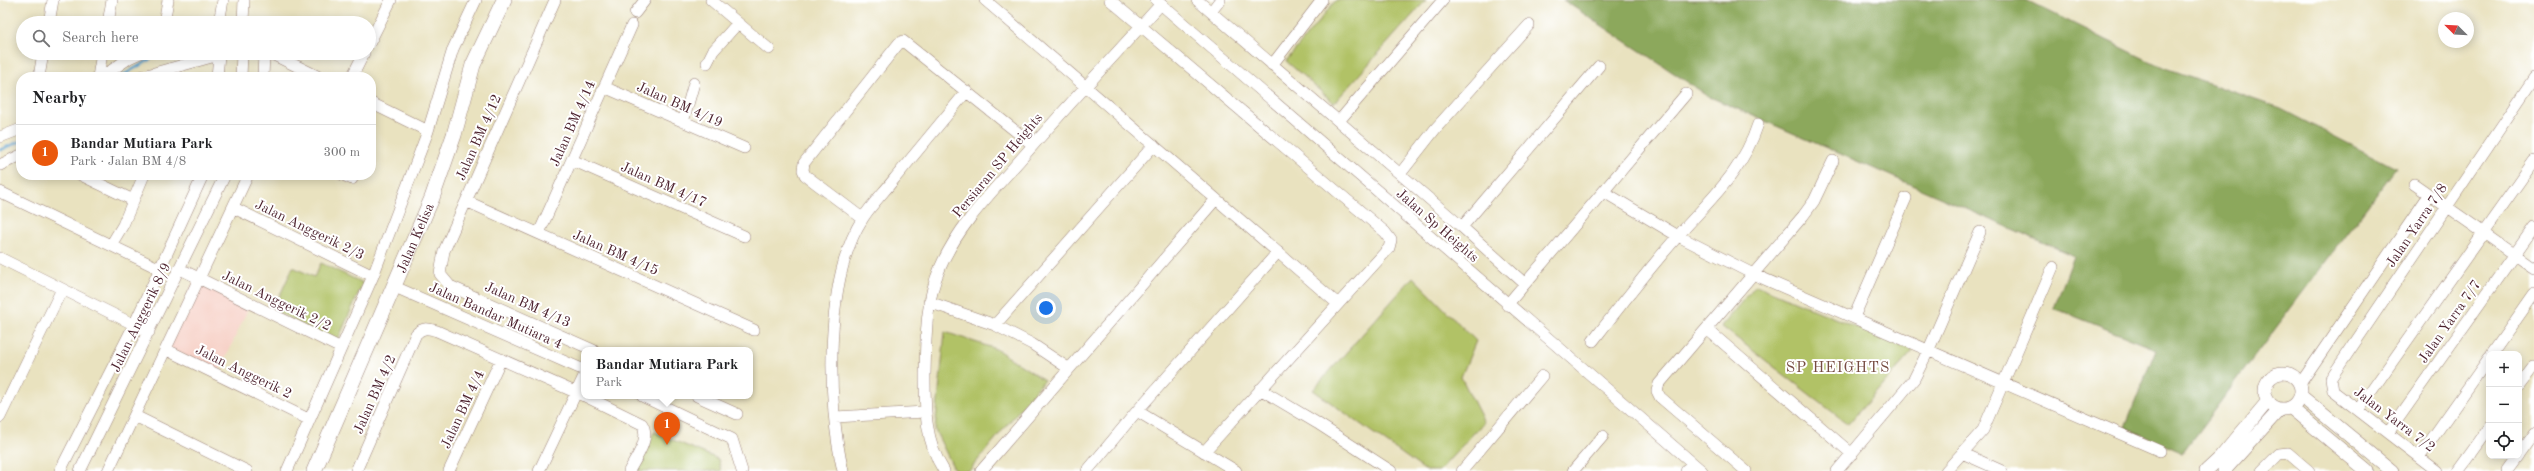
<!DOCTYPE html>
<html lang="en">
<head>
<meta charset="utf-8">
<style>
	:root { --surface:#fff; --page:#f2f2f2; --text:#202124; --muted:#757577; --line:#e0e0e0; --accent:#ea580c }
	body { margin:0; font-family:"Old Standard TT",serif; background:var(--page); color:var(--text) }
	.controls { position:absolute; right:12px; bottom:12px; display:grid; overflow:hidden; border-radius:8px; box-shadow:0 2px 10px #0003 }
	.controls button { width:36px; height:36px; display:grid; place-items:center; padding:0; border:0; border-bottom:1px solid var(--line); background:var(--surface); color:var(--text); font:20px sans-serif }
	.compass { position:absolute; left:2438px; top:12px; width:36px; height:36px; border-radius:50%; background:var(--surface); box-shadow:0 2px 10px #0003; rotate:294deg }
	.you { position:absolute; left:1046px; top:308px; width:14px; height:14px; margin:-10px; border:3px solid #fff; border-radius:50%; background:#1a73e8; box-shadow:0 0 0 6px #1a73e833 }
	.badge { display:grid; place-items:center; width:26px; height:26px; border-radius:50%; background:var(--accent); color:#fff; font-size:13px; font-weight:700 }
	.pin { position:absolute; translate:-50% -33px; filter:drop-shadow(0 1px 2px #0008) }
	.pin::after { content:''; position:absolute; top:21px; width:14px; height:12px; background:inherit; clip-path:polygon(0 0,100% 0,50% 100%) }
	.popup { position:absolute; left:581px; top:347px; width:172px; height:52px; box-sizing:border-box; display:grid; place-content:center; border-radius:8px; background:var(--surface); filter:drop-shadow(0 1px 3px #0005); font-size:13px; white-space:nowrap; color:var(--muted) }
	.popup b { font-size:15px; color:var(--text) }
	.popup::after { content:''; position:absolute; left:50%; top:100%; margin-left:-8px; border:8px solid transparent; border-top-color:var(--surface) }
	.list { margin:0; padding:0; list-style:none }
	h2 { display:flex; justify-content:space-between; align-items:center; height:52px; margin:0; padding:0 16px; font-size:17px }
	h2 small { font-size:13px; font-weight:400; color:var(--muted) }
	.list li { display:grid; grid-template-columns:26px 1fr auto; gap:12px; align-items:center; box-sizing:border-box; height:56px; padding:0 16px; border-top:1px solid var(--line) }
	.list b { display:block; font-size:15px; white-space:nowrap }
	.list p { margin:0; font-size:13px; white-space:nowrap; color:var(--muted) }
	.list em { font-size:13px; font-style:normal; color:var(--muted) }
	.icon { flex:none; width:22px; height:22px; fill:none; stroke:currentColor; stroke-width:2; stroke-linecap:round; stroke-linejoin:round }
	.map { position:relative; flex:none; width:2534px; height:471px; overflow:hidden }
	.search { position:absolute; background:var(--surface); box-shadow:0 2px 10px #0003; left:16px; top:16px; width:360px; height:44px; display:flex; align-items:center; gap:10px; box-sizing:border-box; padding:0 14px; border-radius:22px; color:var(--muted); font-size:15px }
	.panel { position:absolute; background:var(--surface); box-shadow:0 2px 10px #0003; left:16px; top:72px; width:360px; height:108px; border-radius:16px }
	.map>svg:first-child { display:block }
	.built { fill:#f7d1c7 }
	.green { fill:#b1c266; stroke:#7e7048 }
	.forest { fill:#8ca85b; stroke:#6b6443 }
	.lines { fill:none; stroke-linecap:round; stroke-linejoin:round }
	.stream { stroke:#5da4d3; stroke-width:2.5 }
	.minor-casing { stroke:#9a8075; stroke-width:12 }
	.tertiary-casing { stroke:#9a8075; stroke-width:14 }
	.secondary-casing { stroke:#9a8075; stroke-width:16 }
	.minor { stroke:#fff; stroke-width:11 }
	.tertiary { stroke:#fff; stroke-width:13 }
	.secondary { stroke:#fff; stroke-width:15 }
	.labels { text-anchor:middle; stroke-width:4; stroke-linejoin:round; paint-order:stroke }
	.street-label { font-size:14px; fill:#4a1f2b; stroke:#fff }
	.neighbourhood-label { font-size:15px; letter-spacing:1px; fill:#764c41; stroke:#fff }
</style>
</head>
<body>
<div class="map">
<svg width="2534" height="471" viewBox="0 0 2534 471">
	<rect width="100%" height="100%" fill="#fff"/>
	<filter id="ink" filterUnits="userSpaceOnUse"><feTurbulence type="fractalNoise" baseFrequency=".025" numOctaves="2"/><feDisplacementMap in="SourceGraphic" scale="8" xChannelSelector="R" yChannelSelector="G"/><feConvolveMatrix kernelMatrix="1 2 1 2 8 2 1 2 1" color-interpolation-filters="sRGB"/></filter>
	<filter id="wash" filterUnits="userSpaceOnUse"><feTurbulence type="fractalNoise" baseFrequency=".012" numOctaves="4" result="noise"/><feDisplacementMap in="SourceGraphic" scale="16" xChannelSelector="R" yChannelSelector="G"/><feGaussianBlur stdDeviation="0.9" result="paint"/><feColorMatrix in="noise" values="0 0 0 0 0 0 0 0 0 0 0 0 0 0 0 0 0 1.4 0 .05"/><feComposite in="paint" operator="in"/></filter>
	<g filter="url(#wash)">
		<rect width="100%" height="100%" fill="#e9e2bf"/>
		<path class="built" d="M 194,281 L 249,307 L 219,372 L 164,346 Z"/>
		<path class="green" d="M 1336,0 L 1426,0 L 1334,103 L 1286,61 Z
			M 321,263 L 363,283 L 337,342 L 273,310 L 293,267 L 314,277 Z
			M 1413,277 L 1476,341 L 1461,377 L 1484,422 L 1439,471 L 1426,471 L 1313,390 Z
			M 1756,285 L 1913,351 L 1848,424 L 1721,326 Z
			M 945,332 L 996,349 L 1044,380 L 969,471 L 955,471 L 935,430 Z
			M 654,432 L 718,459 L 721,471 L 637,471 Z"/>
		<path class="forest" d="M 1563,0 L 2026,0 L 2155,64 L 2281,109 L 2396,168 L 2182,453 L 2125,427 L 2156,349 L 2054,308 L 2074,256 L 1710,97 Z"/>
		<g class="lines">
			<path class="stream" d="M 120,77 L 161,53
				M 0,150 L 21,141"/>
		</g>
	</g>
	<g filter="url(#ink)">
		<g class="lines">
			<g class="minor-casing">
				<path id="minor" d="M 555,0 L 444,251 L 440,274 L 450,286 L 593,350
					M 711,0 L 769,49
					M 985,0 L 1338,304
					M 1110,0 L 1385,232 L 1391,240 L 1389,248 L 1204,452
					M 1156,0 L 1702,471
					M 1197,0 L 1462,227 L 1524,283
					M 1211,12 L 1220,0
					M 635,13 L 645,0
					M 49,23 L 53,0
					M 108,23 L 112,0
					M 164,23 L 168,0
					M 219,23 L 223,0
					M 243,23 L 244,0
					M 369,44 L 391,0
					M 270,53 L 319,77
					M 707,63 L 713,51 L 738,23
					M 1272,65 L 1322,0
					M 39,77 L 43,53
					M 98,77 L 102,53
					M 102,77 L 129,58 L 140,53
					M 140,77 L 219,55 L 217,77
					M 241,77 L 242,53
					M 263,77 L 264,53
					M 352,77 L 364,53
					M 604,87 L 744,148
					M 371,103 L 428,131
					M 1339,121 L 1443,0
					M 683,122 L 694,83
					M 0,137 L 21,129
					M 572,160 L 744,236
					M 0,165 L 21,155
					M 1400,174 L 1436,128 L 1529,25
					M 81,175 L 133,200
					M 343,175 L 352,179
					M 2414,184 L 2534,268
					M 0,192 L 160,269
					M 1604,192 L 1678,236 L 1753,274 L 2160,451
					M 466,201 L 754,330
					M 234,208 L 373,276
					M 862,218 L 805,175 L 803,170 L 804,163 L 899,43 L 903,41 L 1033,145
					M 1462,227 L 1599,66
					M 539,233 L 632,25
					M 111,245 L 123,225 L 144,175
					M 0,258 L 149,332
					M 180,269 L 341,348
					M 395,287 L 584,370
					M 929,302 L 995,325 L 1032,344 L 1068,368
					M 1507,305 L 1686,94
					M 1854,317 L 1906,198
					M 995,325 L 1154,145
					M 1708,330 L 1852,454
					M 1593,341 C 1620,306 1648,270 1677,237 C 1710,199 1742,173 1758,124
					M 167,350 L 308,419
					M 2492,354 L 2534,294
					M 2300,384 L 2429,195
					M 2519,386 L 2534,366
					M 1260,389 L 1317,423 L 1391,471
					M 585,396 L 642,424 C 651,438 636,458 629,471
					M 642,396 L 732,439 L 742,471
					M 697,396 L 737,414
					M 2358,410 L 2534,161
					M 1137,411 L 1236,471
					M 135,416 L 247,471
					M 0,417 L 62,289
					M 835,417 L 925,412
					M 2388,433 L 2534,227
					M 1962,453 L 2002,471
					M 2519,454 L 2534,433
					M 2419,457 L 2489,358
					M 60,471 L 134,325 L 203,175
					M 80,471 L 225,175
					M 108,471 L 248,175
					M 287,471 L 373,276 L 428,131 L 453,49 L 476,0
					M 356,471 L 416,334 C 423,327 428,328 437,331 L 584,396
					M 449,471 L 501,359
					M 539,471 L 584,376
					M 843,471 C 827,404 824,278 863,218 C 872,204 885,191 895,178 C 919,149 943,120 967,91
					M 944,471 C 925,441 925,410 925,375 C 926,339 925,302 940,268 C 958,226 991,193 1021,159 C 1067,106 1114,56 1161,4
					M 981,471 L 1216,199
					M 1087,471 L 1137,411 L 1278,252
					M 1462,471 L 1542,376
					M 1573,471 L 1603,436
					M 1686,471 L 1692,463
					M 1746,471 L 1660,397 L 1657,391 L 1659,384 L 1803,216 L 1814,201 L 1833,161
					M 1837,471 L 1914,379 L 1929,349 L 1980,232
					M 1946,471 L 1983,430 L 2053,267
					M 2262,471 L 2279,454 L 2288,453 L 2309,471
					M 2437,471 L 2333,391 L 2331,378 L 2534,78
					M 2458,471 L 2489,428
					M 2507,471 L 2518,456"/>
			</g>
			<g class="tertiary-casing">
				<path id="tertiary" d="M2265 391a18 18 0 1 1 36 0a18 18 0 1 1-36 0Z
					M 2301,396 L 2392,471
					M 2291,408 L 2367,471
					M 2206,471 L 2220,458 L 2268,401
					M 2224,471 L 2280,409"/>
			</g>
			<g class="secondary-casing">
				<g id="secondary">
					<path id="s1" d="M 314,471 L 432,198 L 454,135 L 473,65 L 504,0"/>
				</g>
			</g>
			<use href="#minor" class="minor"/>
			<use href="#tertiary" class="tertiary"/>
			<use href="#secondary" class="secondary"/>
		</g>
	</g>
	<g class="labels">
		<g class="street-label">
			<text transform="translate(680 104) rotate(24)" y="5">Jalan BM 4/19</text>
			<text transform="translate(572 123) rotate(-66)" y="5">Jalan BM 4/14</text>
			<text transform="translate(478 137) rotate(-66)" y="5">Jalan BM 4/12</text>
			<text transform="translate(997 165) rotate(-50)" y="5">Persiaran SP Heights</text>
			<text transform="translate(664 184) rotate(24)" y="5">Jalan BM 4/17</text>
			<text transform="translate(1438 225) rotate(41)" y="5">Jalan Sp Heights</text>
			<text transform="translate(2416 225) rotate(-56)" y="5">Jalan Yarra 7/8</text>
			<text transform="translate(310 229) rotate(26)" y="5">Jalan Anggerik 2/3</text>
			<text dy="5" stroke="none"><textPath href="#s1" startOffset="254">Jalan Kelisa</textPath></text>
			<text transform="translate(616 252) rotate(24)" y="5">Jalan BM 4/15</text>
			<text transform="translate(277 300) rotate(26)" y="5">Jalan Anggerik 2/2</text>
			<text transform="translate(528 304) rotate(24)" y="5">Jalan BM 4/13</text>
			<text transform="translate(496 315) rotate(24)" y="5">Jalan Bandar Mutiara 4</text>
			<text transform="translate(140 317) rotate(-64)" y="5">Jalan Anggerik 8/9</text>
			<text transform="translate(2449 321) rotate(-55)" y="5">Jalan Yarra 7/7</text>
			<text transform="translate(244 371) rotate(26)" y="5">Jalan Anggerik 2</text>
			<text transform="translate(374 394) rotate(-66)" y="5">Jalan BM 4/2</text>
			<text transform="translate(462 409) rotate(-65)" y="5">Jalan BM 4/4</text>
			<text transform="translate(2395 419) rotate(37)" y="5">Jalan Yarra 7/2</text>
		</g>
		<g class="neighbourhood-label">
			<text x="1838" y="372">SP HEIGHTS</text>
		</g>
	</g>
</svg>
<div class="controls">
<button>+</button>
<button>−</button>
<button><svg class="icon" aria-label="locate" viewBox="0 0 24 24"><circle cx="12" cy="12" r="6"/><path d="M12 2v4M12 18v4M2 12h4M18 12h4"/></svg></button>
</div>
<svg class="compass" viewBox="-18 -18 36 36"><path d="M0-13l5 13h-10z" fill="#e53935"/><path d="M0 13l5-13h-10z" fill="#757577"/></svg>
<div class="you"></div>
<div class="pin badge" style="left:667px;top:445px">1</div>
<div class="popup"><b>Bandar Mutiara Park</b>Park</div>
<div class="search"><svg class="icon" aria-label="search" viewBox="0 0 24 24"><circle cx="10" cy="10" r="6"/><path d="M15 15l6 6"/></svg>Search here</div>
<section class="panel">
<h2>Nearby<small></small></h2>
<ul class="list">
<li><span class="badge">1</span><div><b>Bandar Mutiara Park</b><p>Park · Jalan BM 4/8</p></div><em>300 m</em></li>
</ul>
</section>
</div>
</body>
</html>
